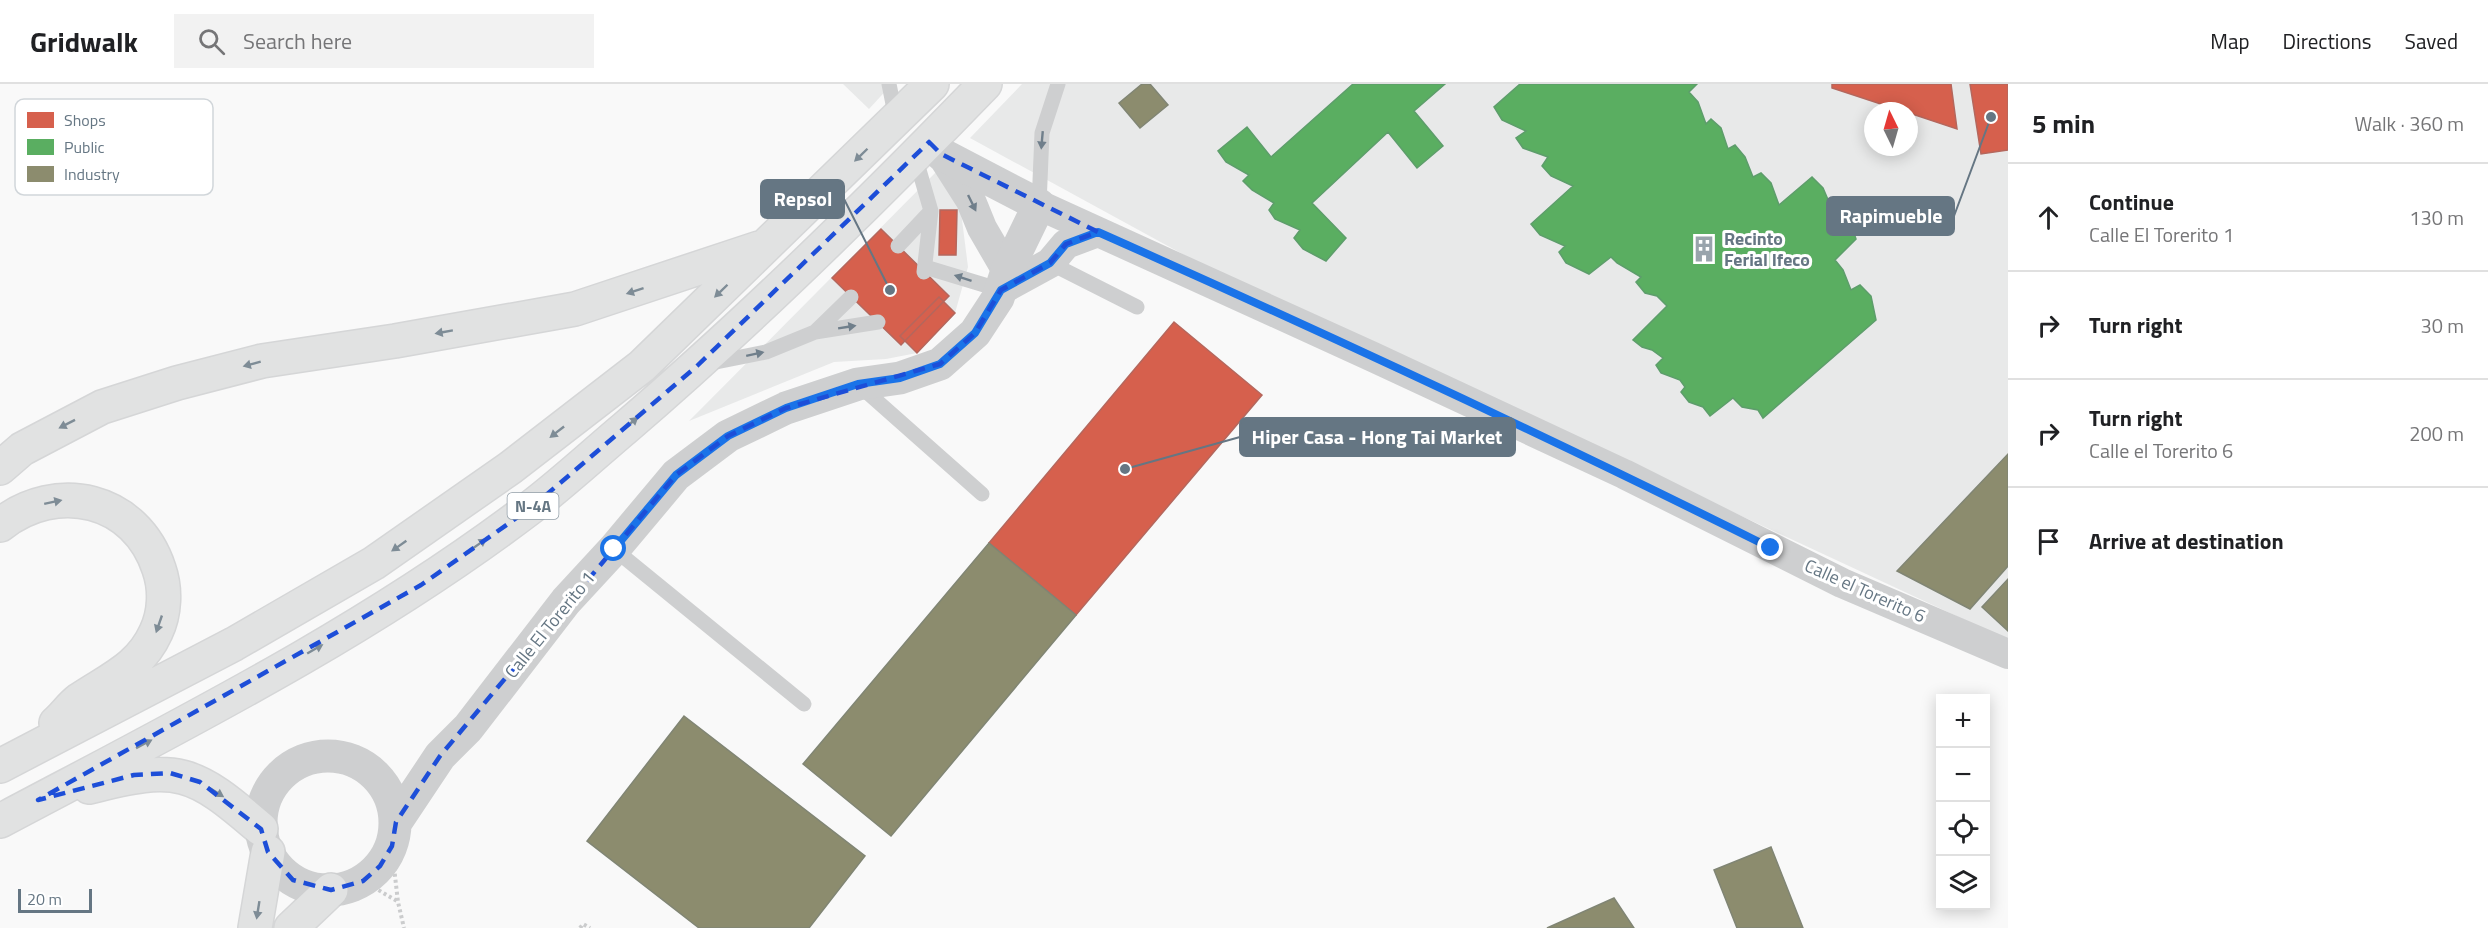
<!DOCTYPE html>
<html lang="en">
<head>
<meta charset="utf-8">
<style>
	:root { --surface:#fff; --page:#f2f2f2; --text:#202124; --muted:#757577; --line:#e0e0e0 }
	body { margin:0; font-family:"Titillium Web",sans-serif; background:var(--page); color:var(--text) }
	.controls { position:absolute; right:18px; bottom:18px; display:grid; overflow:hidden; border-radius:0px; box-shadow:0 3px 15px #0003 }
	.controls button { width:54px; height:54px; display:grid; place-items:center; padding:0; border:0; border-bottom:2px solid var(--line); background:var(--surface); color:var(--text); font:30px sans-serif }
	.compass { position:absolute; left:1864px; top:18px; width:54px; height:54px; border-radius:50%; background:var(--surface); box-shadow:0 3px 15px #0003; rotate:355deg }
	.scale { position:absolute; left:18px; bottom:15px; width:74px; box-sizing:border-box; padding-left:6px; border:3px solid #657683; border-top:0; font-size:16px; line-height:21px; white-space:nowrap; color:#657683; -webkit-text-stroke:4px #fff; paint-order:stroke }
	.stop { position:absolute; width:18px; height:18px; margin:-14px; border:4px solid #1a73e8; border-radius:50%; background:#fff }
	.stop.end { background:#1a73e8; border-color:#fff; box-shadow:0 2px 6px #0008 }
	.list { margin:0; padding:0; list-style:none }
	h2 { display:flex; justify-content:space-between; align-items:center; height:78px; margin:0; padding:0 24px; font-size:26px }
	h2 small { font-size:20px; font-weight:400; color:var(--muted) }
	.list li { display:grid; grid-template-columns:39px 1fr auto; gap:18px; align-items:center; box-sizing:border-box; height:108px; padding:0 24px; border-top:2px solid var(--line) }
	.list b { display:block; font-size:22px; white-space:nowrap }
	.list p { margin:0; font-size:20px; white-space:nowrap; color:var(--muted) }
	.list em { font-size:20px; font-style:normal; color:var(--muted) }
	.icon { flex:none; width:33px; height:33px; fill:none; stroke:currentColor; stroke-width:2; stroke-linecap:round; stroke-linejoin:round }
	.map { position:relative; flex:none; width:2008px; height:844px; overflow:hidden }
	header { display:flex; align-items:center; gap:36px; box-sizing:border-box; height:84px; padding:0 30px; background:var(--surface); border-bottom:2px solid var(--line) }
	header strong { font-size:28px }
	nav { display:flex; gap:33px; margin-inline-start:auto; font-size:21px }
	.search { width:420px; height:54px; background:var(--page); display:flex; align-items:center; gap:15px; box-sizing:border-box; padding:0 21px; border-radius:0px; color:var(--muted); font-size:22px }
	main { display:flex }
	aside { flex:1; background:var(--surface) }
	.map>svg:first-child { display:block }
	.built { fill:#e8e9e9; fill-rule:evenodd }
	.shops { fill:#d6604d; stroke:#b4675d; stroke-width:1.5 }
	.public { fill:#5aae61; stroke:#5d9d6b; stroke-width:1.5 }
	.industry { fill:#8c8c6e; stroke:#808574; stroke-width:1.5 }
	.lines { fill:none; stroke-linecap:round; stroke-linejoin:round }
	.primary-casing { stroke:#d5d6d7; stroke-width:36 }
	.path { stroke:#cbcccd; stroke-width:4; stroke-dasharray:3 3; stroke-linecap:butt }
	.service { stroke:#cecfd0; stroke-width:15 }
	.minor { stroke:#cecfd0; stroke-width:30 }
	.tertiary { stroke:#cecfd0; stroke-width:33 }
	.primary { stroke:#e1e2e2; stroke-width:33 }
	.oneway { fill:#707f8b }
	.oneway2 { fill:#7e8c96 }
	.route { stroke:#1a73e8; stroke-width:8 }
	.marked { fill:none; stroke:#1d4ed8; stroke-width:4.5; stroke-dasharray:12 8; stroke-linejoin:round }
	.labels { text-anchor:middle; stroke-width:6; stroke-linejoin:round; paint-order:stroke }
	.shield { fill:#fff; stroke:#939fa8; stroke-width:1.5 }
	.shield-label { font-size:16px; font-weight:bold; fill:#657683 }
	.poi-label { font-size:18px; font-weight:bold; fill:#657683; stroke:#fff; text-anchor:start }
	.street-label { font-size:18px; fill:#657683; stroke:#fff }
	.key { fill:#fff; stroke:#d1d6da; stroke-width:1.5 }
	.key-label { font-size:16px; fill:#657683 }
	.leader { fill:none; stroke:#657683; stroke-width:2 }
	.callout-dot { fill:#657683; stroke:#fff; stroke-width:2 }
	.callout { fill:#657683; stroke:#657683; stroke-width:2 }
	.callout-label { font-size:20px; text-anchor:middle; font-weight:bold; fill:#fff }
</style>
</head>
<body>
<header>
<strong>Gridwalk</strong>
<div class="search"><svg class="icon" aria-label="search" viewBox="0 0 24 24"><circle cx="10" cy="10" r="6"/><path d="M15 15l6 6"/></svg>Search here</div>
<nav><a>Map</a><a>Directions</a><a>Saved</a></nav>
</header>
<main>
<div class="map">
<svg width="2008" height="844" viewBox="0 0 2008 844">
	<rect width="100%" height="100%" fill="#f9f9f9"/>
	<path class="built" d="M 843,0 L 892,0 L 869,25 Z
		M 1022,0 L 2008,0 L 2008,556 L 1210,185 L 970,54 ZM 1873,27 L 1909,27 L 1909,63 L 1873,63 Z
		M 937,87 L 960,120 L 968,183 L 955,229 L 917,269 L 886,275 L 834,278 L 689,337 Z"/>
	<path class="shops" d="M 1832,0 L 1951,0 L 1957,45 L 1909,29 L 1909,27 L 1902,27 L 1832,4 Z
		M 1970,0 L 2008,0 L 2008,66 L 1981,70 Z
		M 940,126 L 957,126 L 956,171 L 939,171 Z
		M 881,145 L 949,212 L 901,261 L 832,194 Z
		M 939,213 L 955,229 L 917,269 L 900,252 Z
		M 1174,238 L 1262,311 L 1076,531 L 989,459 Z"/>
	<path class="public" d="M 1353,0 L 1445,0 L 1414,27 L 1443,62 L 1417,84 L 1388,48 L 1312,119 L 1346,154 L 1326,177 L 1303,165 L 1294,154 L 1300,146 L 1275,135 L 1269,126 L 1274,119 L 1252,106 L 1243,97 L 1249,91 L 1226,78 L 1218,67 L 1247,43 L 1271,73 Z
		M 1520,0 L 1697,0 L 1689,8 L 1698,18 L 1706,40 L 1711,35 L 1721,44 L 1728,65 L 1735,61 L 1745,73 L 1753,93 L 1761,89 L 1771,99 L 1779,121 L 1812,93 L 1823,104 L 1832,125 L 1836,120 L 1848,132 L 1856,155 L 1835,176 L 1843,186 L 1851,206 L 1860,201 L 1871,212 L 1876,236 L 1763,334 L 1758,326 L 1742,323 L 1733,314 L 1710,332 L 1703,323 L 1689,318 L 1681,308 L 1685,303 L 1680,296 L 1661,289 L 1656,281 L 1663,274 L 1652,266 L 1642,263 L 1633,256 L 1667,222 L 1657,212 L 1645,209 L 1636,198 L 1641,193 L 1617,179 L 1611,173 L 1589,190 L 1566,179 L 1559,168 L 1565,162 L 1540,151 L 1531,140 L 1573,102 L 1551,92 L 1542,82 L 1548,73 L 1523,64 L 1516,54 L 1526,47 L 1502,36 L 1494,23 Z"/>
	<path class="industry" d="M 1142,0 L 1150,0 L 1168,21 L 1140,44 L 1119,19 Z
		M 2008,370 L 2008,482 L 1970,525 L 1897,487 Z
		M 989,459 L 1076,531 L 891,752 L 803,680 Z
		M 2008,495 L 2008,547 L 1982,523 Z
		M 684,632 L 865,772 L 809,844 L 699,844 L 587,757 Z
		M 1771,763 L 1803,844 L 1737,844 L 1714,786 Z
		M 1614,814 L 1634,844 L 1547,844 Z"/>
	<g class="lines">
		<g class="primary-casing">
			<path id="primary" d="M 0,384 L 22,365 L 102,323 L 177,299 L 262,277 L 395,257 L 575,225 L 759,164
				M 0,441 C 57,396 136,414 159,485 C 166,505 165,529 156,548 C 140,584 110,595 79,616 C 71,622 64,632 56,639
				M 0,682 L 234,560 L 374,479 L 510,384 L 642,282 L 932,0
				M 89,703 C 178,680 193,686 261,745
				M 0,737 C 181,641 367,548 530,424 C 563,399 594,370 625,344 C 751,236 870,119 985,0
				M 255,844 L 268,768
				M 291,844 L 331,806"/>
		</g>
		<path class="path" d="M 392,766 L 398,818 L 404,844
			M 363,797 L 397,817
			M 580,844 L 583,840 L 590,844"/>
		<path class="service" d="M 889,0 L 896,35
			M 1039,121 L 1042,49 L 1058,0
			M 898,162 L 931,127 L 915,72
			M 1050,179 L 1137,223
			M 925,183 L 1001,206
			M 924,188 L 931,127
			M 815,248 L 878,238
			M 706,280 L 766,268 L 815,248 L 851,213
			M 860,302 L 982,410
			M 614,465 L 804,620"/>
		<path class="minor" d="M 941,70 L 971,117 L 982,144 L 1007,187
			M 1039,121 L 1373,273 L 1624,390 L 1842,499 L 2008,570
			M 1001,206 L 1050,179 L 1066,160 L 1098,148"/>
		<path class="tertiary" d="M261 739a67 67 0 1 1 134 0a67 67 0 1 1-134 0Z
			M 396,738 L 440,672 L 468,644 L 566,517 L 614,465 L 676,391 L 728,352 L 786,324 L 858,300 L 900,294 L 940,280 L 975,249 L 998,214 L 1007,187 L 1039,121 L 941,70 L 929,58"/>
		<use href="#primary" class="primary"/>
	</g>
	<defs><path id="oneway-solid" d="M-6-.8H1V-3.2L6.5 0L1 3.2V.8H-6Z" transform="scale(1.5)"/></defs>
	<g class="oneway">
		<use href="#oneway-solid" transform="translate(1042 56) rotate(95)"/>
		<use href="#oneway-solid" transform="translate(972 119) rotate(64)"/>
		<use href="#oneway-solid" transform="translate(963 194) rotate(-162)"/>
		<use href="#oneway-solid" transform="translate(847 243) rotate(-9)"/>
		<use href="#oneway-solid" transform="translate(755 270) rotate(-12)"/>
	</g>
	<g class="oneway2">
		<use href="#oneway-solid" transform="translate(861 71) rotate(136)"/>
		<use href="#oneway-solid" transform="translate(635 207) rotate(162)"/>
		<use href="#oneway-solid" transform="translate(721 207) rotate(136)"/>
		<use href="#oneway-solid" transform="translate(444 248) rotate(170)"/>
		<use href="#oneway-solid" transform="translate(252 280) rotate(165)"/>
		<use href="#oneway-solid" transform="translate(631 339) rotate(-40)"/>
		<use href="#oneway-solid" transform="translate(67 340) rotate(153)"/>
		<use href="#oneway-solid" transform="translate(557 348) rotate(142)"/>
		<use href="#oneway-solid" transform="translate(53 418) rotate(-12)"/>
		<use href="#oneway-solid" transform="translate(479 460) rotate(-35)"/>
		<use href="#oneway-solid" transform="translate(399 462) rotate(145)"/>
		<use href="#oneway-solid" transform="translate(159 540) rotate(109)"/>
		<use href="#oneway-solid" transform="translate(315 565) rotate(-30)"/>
		<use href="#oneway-solid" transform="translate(144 660) rotate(-28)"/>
		<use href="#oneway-solid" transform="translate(216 708) rotate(32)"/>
		<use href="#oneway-solid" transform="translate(258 826) rotate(99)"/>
	</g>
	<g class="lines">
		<path class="route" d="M 614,465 L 676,391 L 728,352 L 786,324 L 858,300 L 900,294 L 940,280 L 975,249 L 1001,206 L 1050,179 L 1066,160 L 1098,148 C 1325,249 1549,353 1771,464"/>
	</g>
	<path class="marked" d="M 929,58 L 941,70 L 1098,148 L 1066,160 L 1050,179 L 1001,206 L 975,249 L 940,280 L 786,324 L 728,352 L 676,391 L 440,672 L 396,738 L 392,762 L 380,782 L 363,797 L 331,806 L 293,796 L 268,768 L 261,745 L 200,698 L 170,689 L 134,691 L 38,716 L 421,501 L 532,423 L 697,282 Z"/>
	<defs>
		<g id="building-bare" transform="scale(2.07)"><path d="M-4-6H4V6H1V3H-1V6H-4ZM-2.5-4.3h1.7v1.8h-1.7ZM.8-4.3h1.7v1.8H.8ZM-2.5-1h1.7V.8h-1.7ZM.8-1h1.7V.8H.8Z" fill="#99a4ac" stroke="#fff" stroke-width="2.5" paint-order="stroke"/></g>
	</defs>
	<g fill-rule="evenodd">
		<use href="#building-bare" x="1704" y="165"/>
	</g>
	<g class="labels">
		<rect class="shield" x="507.5" y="409" width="51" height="26" rx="4.5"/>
		<g class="shield-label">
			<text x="533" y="428">N-4A</text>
		</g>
		<g class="poi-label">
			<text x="1724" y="161">Recinto<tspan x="1724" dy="21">Ferial Ifeco</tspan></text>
		</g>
		<g class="street-label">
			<text transform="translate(1865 507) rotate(24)" y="6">Calle el Torerito 6</text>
			<text transform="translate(550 541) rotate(-51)" y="6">Calle El Torerito 1</text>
		</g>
	</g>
	<rect x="15" y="15" width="198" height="96" rx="9" class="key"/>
	<rect x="27" y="28" width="27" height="16" fill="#d6604d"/>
	<rect x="27" y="55" width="27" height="16" fill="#5aae61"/>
	<rect x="27" y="82" width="27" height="16" fill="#8c8c6e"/>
	<g class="key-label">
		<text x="64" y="42">Shops</text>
		<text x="64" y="69">Public</text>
		<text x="64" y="96">Industry</text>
	</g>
	<path class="leader" d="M890 206L844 115M1991 33L1954 132M1125 385L1240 353"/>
	<g class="callout-dot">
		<circle cx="890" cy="206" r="6"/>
		<circle cx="1991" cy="33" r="6"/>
		<circle cx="1125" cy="385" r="6"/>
	</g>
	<g class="callout">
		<rect x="761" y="96" width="83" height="38" rx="6"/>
		<rect x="1827" y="113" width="127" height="38" rx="6"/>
		<rect x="1240" y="334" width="275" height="38" rx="6"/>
	</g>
	<g class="callout-label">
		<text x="803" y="122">Repsol</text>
		<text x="1891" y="139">Rapimueble</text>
		<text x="1377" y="360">Hiper Casa - Hong Tai Market</text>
	</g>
</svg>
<div class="controls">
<button>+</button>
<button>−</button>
<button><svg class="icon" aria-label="locate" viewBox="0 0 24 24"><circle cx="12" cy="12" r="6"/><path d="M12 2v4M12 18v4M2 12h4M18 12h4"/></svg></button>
<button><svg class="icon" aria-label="layers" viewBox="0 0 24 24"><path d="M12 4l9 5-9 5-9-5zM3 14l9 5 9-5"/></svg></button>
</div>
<svg class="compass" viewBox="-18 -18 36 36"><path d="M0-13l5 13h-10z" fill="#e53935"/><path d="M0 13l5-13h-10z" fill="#757577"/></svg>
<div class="scale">20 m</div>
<div class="stop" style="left:614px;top:465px"></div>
<div class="stop end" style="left:1771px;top:464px"></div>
</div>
<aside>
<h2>5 min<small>Walk · 360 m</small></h2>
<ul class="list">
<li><svg class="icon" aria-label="ahead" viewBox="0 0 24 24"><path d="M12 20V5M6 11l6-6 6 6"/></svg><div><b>Continue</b><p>Calle El Torerito 1</p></div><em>130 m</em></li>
<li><svg class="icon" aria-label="right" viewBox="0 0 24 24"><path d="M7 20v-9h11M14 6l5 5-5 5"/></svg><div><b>Turn right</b></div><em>30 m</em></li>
<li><svg class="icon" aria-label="right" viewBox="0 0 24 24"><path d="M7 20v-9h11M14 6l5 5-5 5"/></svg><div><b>Turn right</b><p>Calle el Torerito 6</p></div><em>200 m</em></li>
<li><svg class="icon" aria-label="arrive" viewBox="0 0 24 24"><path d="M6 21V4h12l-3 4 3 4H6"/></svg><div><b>Arrive at destination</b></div></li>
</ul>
</aside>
</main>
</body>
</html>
